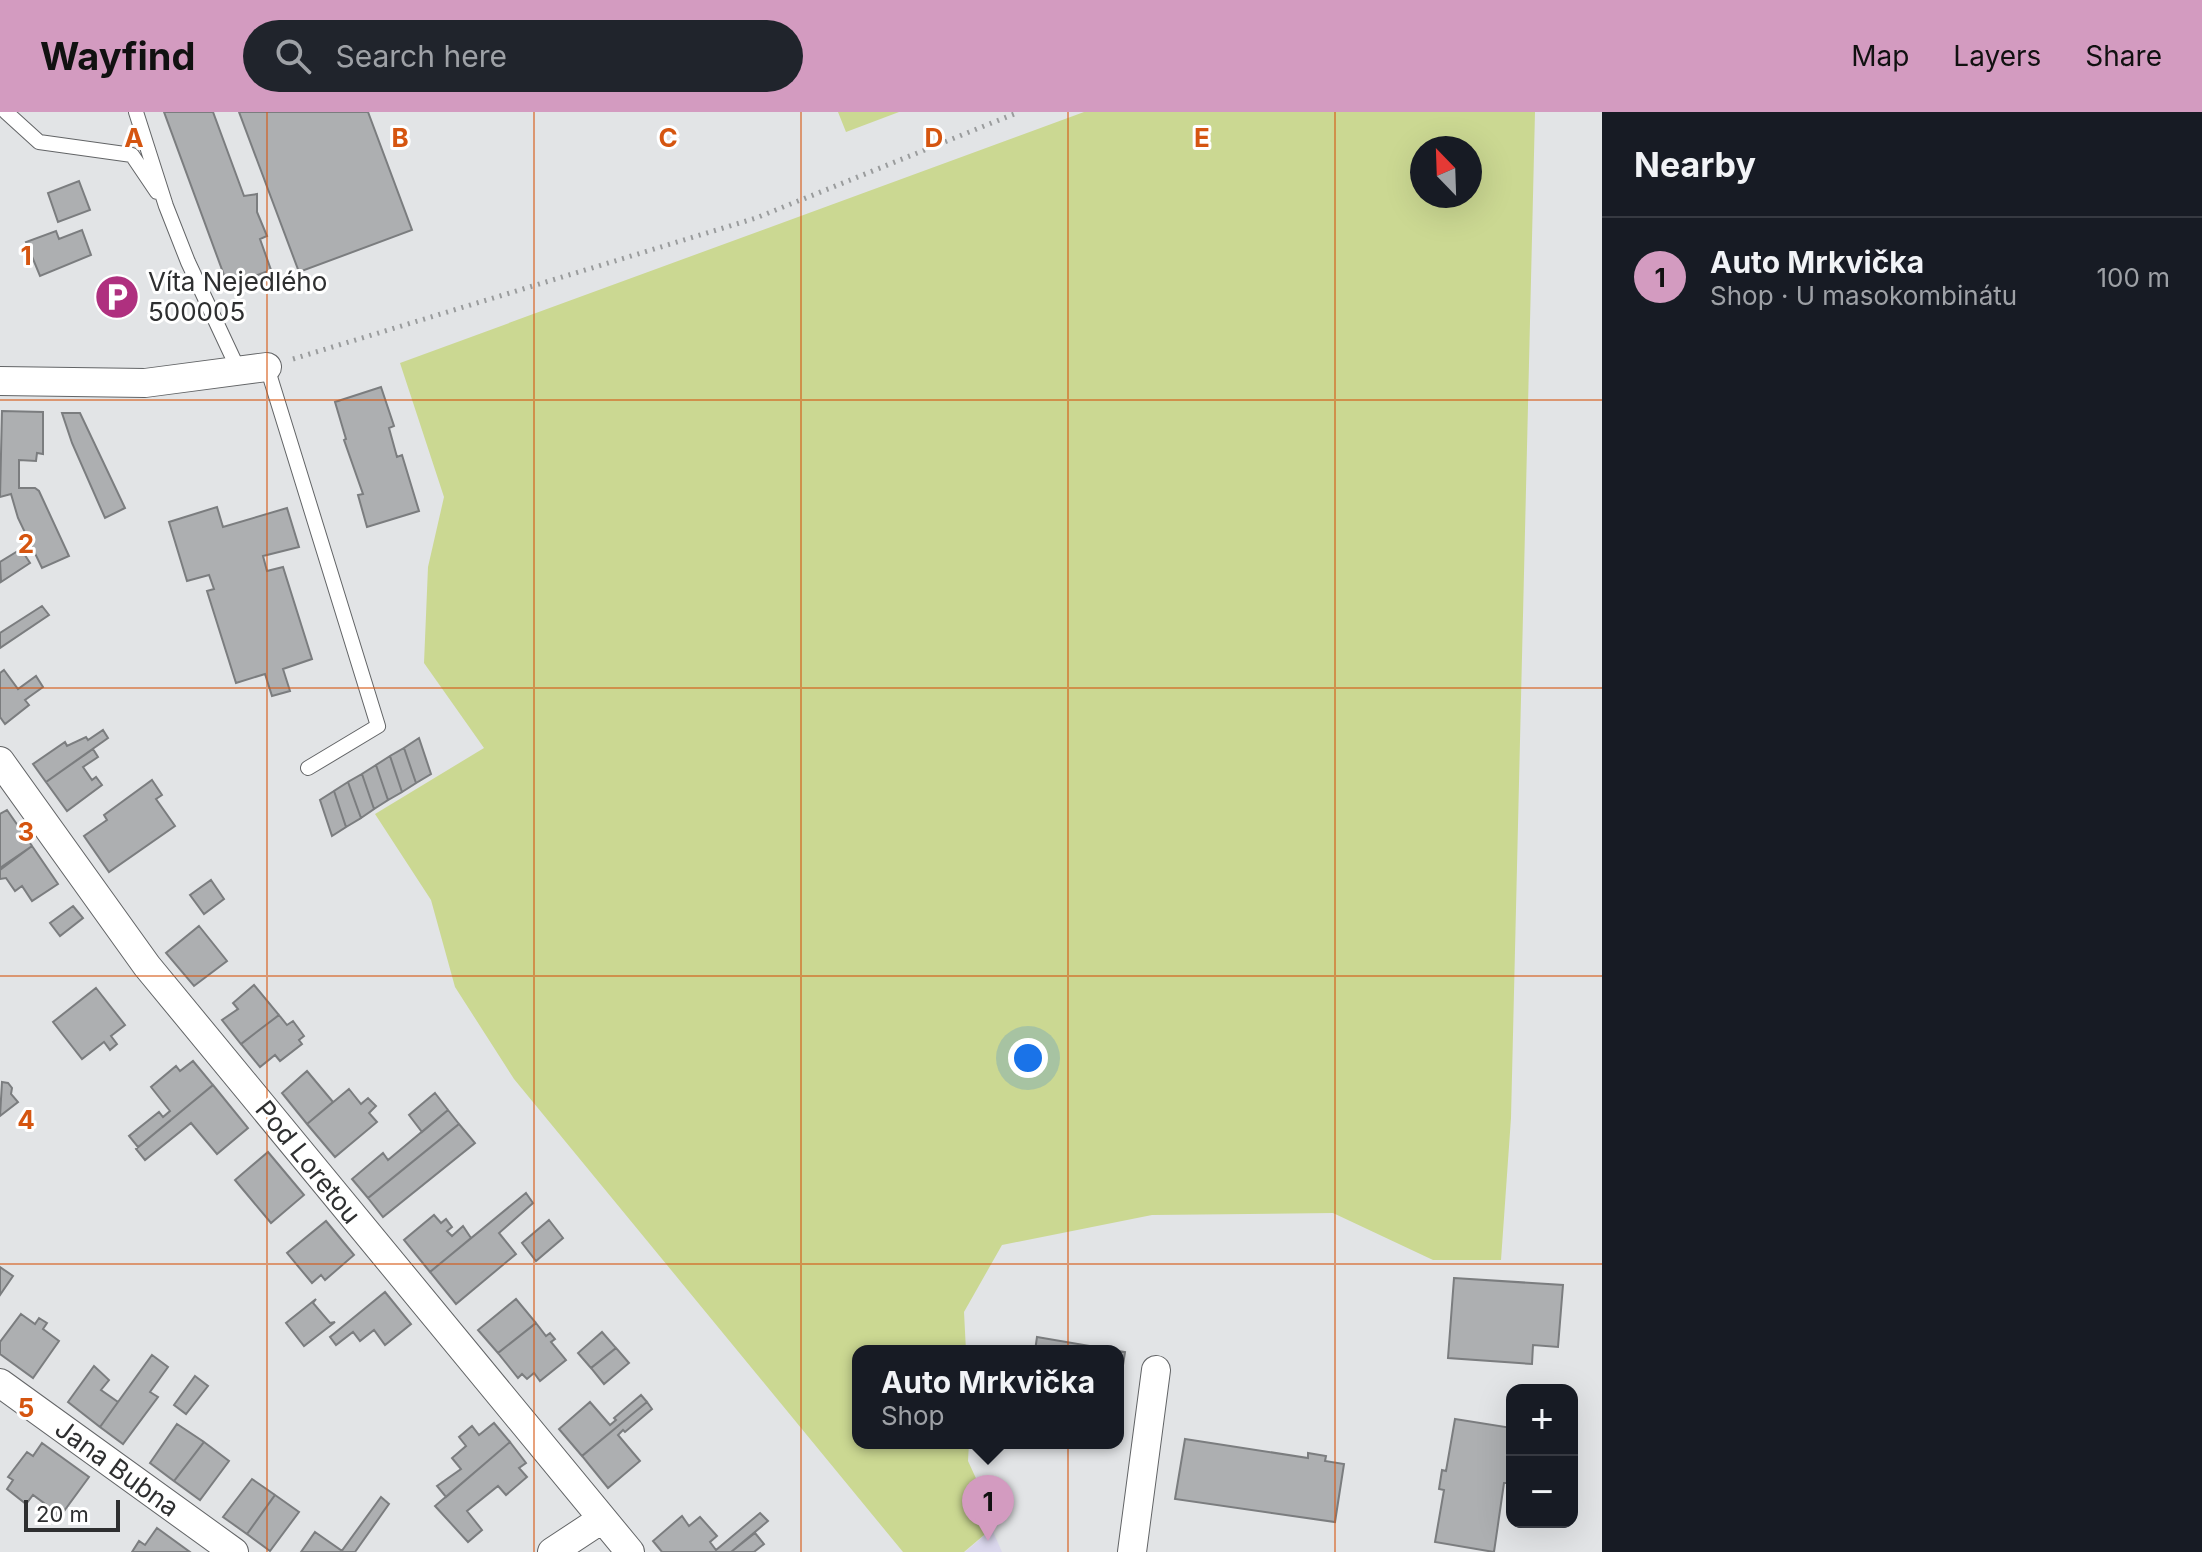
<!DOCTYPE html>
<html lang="en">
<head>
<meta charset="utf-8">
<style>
	:root { --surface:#171b24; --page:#20242c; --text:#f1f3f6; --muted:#9ea1a6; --line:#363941; --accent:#d39bc0 }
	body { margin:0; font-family:Inter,sans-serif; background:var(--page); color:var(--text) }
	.controls { position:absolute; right:24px; bottom:24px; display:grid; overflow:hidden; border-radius:16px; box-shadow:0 8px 32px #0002 }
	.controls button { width:72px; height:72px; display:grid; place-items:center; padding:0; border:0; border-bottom:2px solid var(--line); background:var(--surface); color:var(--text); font:40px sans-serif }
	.compass { position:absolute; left:1410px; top:24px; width:72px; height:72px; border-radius:50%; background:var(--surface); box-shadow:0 8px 32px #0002; rotate:337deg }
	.scale { position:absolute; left:24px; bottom:20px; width:96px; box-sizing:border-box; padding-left:8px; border:4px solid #2e2f30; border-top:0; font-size:22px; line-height:28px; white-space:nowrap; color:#2e2f30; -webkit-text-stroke:6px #fff; paint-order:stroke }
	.you { position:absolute; left:1028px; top:946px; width:28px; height:28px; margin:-20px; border:6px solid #fff; border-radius:50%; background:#1a73e8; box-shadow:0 0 0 12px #1a73e833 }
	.badge { display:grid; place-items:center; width:52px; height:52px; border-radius:50%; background:var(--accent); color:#111; font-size:26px; font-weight:700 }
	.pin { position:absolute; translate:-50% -66px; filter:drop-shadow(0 2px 4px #0008) }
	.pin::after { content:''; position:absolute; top:42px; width:28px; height:24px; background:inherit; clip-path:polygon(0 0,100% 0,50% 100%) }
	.popup { position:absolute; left:852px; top:1233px; width:272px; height:104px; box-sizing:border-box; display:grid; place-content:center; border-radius:16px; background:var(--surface); filter:drop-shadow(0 2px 6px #0005); font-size:26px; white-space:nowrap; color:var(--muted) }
	.popup b { font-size:30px; color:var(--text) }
	.popup::after { content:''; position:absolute; left:50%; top:100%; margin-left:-16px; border:16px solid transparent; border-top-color:var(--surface) }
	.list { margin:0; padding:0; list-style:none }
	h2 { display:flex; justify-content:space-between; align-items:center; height:104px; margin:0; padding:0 32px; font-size:34px }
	h2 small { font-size:26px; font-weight:400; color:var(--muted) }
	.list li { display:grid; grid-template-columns:52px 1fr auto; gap:24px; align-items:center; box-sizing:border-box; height:120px; padding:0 32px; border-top:2px solid var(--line) }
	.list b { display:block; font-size:30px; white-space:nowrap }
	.list p { margin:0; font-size:26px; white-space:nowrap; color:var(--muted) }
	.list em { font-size:26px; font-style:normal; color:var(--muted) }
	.icon { flex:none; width:44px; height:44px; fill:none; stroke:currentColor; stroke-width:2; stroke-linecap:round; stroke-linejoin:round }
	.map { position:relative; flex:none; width:1602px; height:1440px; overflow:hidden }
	header { display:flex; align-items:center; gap:48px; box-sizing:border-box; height:112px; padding:0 40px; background:var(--accent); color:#111 }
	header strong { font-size:38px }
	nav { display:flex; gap:44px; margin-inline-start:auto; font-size:28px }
	.search { width:560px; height:72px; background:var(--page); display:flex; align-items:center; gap:20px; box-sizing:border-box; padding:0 28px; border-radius:44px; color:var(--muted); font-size:30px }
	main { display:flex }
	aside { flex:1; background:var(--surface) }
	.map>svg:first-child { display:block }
	.commercial { fill:#dad7ec }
	.green { fill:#cbd892; fill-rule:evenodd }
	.building { fill:#adafb1; stroke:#7b7d7f; stroke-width:2 }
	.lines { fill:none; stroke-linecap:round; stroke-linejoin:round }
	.lane-casing { stroke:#626466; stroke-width:16 }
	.street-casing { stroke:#626466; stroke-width:30 }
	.path { stroke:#9a9c9d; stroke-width:5; stroke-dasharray:2 6; stroke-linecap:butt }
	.lane { stroke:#fff; stroke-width:14 }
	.street { stroke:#fff; stroke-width:28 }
	.grid { fill:none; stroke:#d55510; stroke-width:2; stroke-opacity:0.55 }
	.labels { text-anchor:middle; stroke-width:6; stroke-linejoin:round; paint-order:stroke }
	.poi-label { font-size:26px; fill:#2e2f30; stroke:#fff; text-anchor:start }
	.street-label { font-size:26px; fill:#2e2f30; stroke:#fff }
	.grid-label { font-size:26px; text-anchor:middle; font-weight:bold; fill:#d55510; stroke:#fff; stroke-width:6; stroke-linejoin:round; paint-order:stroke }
</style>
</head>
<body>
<header>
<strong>Wayfind</strong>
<div class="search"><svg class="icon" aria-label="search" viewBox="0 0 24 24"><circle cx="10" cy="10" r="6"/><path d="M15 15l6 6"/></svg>Search here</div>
<nav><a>Map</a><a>Layers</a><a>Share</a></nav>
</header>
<main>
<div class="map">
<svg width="1602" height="1440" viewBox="0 0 1602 1440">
	<rect width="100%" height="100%" fill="#e2e4e6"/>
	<path class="commercial" d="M 992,1417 L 1002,1440 L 965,1440 Z"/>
	<path class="green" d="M 838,0 L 899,0 L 846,20 Z
		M 1084,0 L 1535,0 L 1511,1006 L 1501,1148 L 1433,1148 L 1333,1101 L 1152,1103 L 1002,1133 L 964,1200 L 966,1239 L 858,1239 L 858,1331 L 969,1331 L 968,1349 L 997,1412 L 964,1440 L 903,1440 L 514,967 L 455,875 L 431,788 L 375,702 L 484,636 L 424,551 L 428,455 L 444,385 L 400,251 ZM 1470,36 L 1470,84 L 1422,84 L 1422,36 Z"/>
	<path class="building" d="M 164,0 L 213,0 L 244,84 L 257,82 L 257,100 L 267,124 L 260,127 L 271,158 L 228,174 Z
		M 239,0 L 368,0 L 412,118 L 299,160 Z
		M 79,69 L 90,98 L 58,110 L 48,81 Z
		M 82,118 L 91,143 L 40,164 L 26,130 L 56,119 L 59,127 Z
		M 381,275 L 394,314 L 389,316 L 397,345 L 402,343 L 419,399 L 367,415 L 358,383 L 363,382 L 344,328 L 346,327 L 335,290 Z
		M 2,299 L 43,300 L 43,342 L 37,341 L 36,349 L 19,348 L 19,376 L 35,376 L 39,379 L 69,444 L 42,456 L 18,406 L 11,382 L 0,385 Z
		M 62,301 L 80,301 L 125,396 L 105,406 L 72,331 Z
		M 217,395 L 223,415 L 287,396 L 299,435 L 263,444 L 267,459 L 283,455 L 312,547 L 283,557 L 290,579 L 272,584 L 265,562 L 236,571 L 207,479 L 214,477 L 209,463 L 187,469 L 169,410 Z
		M 21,437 L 30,451 L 1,470 L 0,450 Z
		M 42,494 L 49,503 L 0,536 L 0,521 Z
		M 4,558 L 18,577 L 36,564 L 43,575 L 25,588 L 29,593 L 5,612 L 0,605 L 0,561 Z
		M 103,618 L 108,626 L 46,670 L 33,652 L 65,630 L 67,634 L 86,625 L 88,628 Z
		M 419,626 L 431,662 L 416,671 L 404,636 Z
		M 404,636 L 416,671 L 402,680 L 390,644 Z
		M 93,637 L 98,645 L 83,655 L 92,668 L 96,665 L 102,673 L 67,699 L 46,670 Z
		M 390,644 L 402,680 L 388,688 L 376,653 Z
		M 376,653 L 388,688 L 374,697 L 362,662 Z
		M 362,662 L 374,697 L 361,706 L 348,670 Z
		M 152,668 L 162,683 L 156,687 L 175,714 L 109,760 L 84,724 L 107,708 L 104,703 Z
		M 348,670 L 361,706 L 346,715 L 334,679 Z
		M 334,679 L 346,715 L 332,724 L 320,688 Z
		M 7,698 L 32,734 L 0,756 L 0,702 Z
		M 32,734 L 58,772 L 32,789 L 22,774 L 15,779 L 6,766 L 0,767 L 0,758 Z
		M 211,768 L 224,787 L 204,802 L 190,783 Z
		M 73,794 L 83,806 L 60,824 L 50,811 Z
		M 199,814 L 227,849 L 194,874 L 166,841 Z
		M 254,873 L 279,903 L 241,932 L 222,908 L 238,897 L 233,891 Z
		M 96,876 L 125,913 L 111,924 L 117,932 L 110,938 L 104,930 L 82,947 L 53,910 Z
		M 279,903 L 287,913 L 293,909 L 304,924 L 299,928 L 302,932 L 280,949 L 275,943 L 260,955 L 241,932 Z
		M 193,949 L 213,973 L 138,1035 L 129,1024 L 159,1000 L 163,1005 L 170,999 L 151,975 L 176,954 L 180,959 Z
		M 307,959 L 333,990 L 307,1012 L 282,981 Z
		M 2,970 L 8,971 L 12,976 L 11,982 L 18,990 L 0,1004 Z
		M 213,973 L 248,1016 L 217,1042 L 191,1011 L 145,1048 L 136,1037 Z
		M 349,977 L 361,992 L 368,986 L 376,994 L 369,1001 L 377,1010 L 335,1045 L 307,1012 Z
		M 435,981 L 448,998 L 422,1020 L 409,1003 Z
		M 448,998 L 459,1012 L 368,1086 L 352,1067 L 383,1041 L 388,1048 Z
		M 459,1012 L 475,1031 L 383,1105 L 368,1086 Z
		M 268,1040 L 304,1083 L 271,1111 L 235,1068 Z
		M 526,1081 L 533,1091 L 499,1121 L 516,1142 L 456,1192 L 430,1160 Z
		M 434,1103 L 441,1111 L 446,1107 L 452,1115 L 447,1119 L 452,1124 L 463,1114 L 471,1126 L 430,1160 L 404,1128 Z
		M 549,1108 L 563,1126 L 536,1149 L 522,1131 Z
		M 326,1109 L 354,1143 L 325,1168 L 321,1163 L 312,1171 L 287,1141 Z
		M 0,1155 L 13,1164 L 0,1183 Z
		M 1454,1166 L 1563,1173 L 1558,1235 L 1533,1233 L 1532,1252 L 1448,1246 Z
		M 385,1180 L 411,1212 L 385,1233 L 374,1218 L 360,1229 L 353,1220 L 336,1233 L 330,1225 Z
		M 316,1187 L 313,1191 L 330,1211 L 335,1210 L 304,1234 L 286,1211 Z
		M 516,1187 L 536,1211 L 498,1241 L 478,1218 Z
		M 21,1202 L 35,1212 L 39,1206 L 47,1211 L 43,1217 L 59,1229 L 33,1266 L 0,1242 L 0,1230 Z
		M 536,1211 L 546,1224 L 550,1221 L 555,1227 L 551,1230 L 566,1248 L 540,1269 L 534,1261 L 527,1267 L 522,1262 L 518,1266 L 498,1241 Z
		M 602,1220 L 616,1236 L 591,1256 L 578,1241 Z
		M 1037,1225 L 1125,1240 L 1118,1286 L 1118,1239 L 1035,1239 Z
		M 616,1236 L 629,1251 L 604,1272 L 591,1256 Z
		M 152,1243 L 168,1255 L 150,1280 L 158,1285 L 123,1332 L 100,1315 Z
		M 94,1254 L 109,1268 L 101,1278 L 118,1290 L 100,1315 L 68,1290 Z
		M 195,1264 L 208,1274 L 186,1302 L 174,1293 Z
		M 641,1283 L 647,1290 L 582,1344 L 559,1317 L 590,1290 L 610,1313 L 616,1308 L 614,1306 Z
		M 647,1290 L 652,1297 L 625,1320 L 623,1318 L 618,1323 L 640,1349 L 608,1376 L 582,1344 Z
		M 1455,1307 L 1512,1316 L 1512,1343 L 1508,1371 L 1504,1371 L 1494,1440 L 1435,1430 L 1444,1378 L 1439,1377 L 1442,1358 L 1446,1359 Z
		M 494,1311 L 510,1330 L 446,1385 L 437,1374 L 461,1357 L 452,1346 L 466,1334 L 459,1325 L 472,1314 L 479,1323 Z
		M 177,1312 L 204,1330 L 174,1369 L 150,1351 Z
		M 1185,1327 L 1308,1346 L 1308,1341 L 1326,1344 L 1325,1349 L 1344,1352 L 1335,1410 L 1175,1387 Z
		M 204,1330 L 229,1349 L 200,1388 L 174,1369 Z
		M 510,1330 L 526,1351 L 519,1356 L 527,1365 L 506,1383 L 498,1374 L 467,1399 L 482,1418 L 468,1430 L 435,1394 Z
		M 42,1331 L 89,1365 L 56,1410 L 44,1400 L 48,1394 L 33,1383 L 26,1392 L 7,1377 L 13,1368 L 8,1365 L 27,1340 L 33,1344 Z
		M 252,1367 L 275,1383 L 247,1422 L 223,1405 Z
		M 275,1383 L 299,1400 L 270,1439 L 247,1422 Z
		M 381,1385 L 389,1392 L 355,1440 L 341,1440 Z
		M 760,1401 L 768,1409 L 731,1440 L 662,1440 L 653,1429 L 682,1404 L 689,1414 L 700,1405 L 717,1424 L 710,1430 L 716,1438 Z
		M 157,1416 L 190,1440 L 132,1440 L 139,1429 L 145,1433 Z
		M 315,1420 L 342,1439 L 341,1440 L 301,1440 Z
		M 755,1421 L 764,1432 L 754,1440 L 731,1440 Z"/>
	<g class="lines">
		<g class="lane-casing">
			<path id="lane" d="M 6,0 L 39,30 L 132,43 L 157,80
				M 136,0 L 166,94 L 188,150 L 239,259
				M 267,255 L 378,614 L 308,656"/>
		</g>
		<g class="street-casing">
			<path id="street" d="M 0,269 L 145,271 L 267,255
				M 0,649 L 147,854 L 630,1440
				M 0,1271 L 234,1440
				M 552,1440 L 602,1407
				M 1132,1440 L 1156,1258"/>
		</g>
		<path class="path" d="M 293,247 L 756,106 L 1019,0"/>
		<use href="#lane" class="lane"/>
		<use href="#street" class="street"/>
	</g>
	<path class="grid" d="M 267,0 L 267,1440M 534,0 L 534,1440M 801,0 L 801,1440M 1068,0 L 1068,1440M 1335,0 L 1335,1440M 0,288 L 1602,288M 0,576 L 1602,576M 0,864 L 1602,864M 0,1152 L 1602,1152"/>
	<defs>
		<g id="parking-disc" transform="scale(2.3)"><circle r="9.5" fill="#af307f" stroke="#fff"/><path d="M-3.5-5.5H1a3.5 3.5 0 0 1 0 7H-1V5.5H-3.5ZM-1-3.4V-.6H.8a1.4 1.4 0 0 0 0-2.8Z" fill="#fff"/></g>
	</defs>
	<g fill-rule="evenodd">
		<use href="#parking-disc" x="117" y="185"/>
	</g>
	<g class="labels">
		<g class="poi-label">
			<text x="148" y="179">Víta Nejedlého<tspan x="148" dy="30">500005</tspan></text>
		</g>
		<g class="street-label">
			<text transform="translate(308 1050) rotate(51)" y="9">Pod Loretou</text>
			<text transform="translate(117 1356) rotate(36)" y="9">Jana Bubna</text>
		</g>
	</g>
	<g class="grid-label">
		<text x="134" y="35">A</text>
		<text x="400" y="35">B</text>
		<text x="668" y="35">C</text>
		<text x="934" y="35">D</text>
		<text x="1202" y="35">E</text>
		<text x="26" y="153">1</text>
		<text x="26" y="441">2</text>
		<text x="26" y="729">3</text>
		<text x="26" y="1017">4</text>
		<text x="26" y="1305">5</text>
	</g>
</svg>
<div class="controls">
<button>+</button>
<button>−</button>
</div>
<svg class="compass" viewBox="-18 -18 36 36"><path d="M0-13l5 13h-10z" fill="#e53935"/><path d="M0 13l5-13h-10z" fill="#9ea1a6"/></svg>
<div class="scale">20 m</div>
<div class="you"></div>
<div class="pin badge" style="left:988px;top:1429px">1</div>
<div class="popup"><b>Auto Mrkvička</b>Shop</div>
</div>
<aside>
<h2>Nearby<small></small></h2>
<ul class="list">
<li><span class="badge">1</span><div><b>Auto Mrkvička</b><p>Shop · U masokombinátu</p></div><em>100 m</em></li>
</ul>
</aside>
</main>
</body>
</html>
